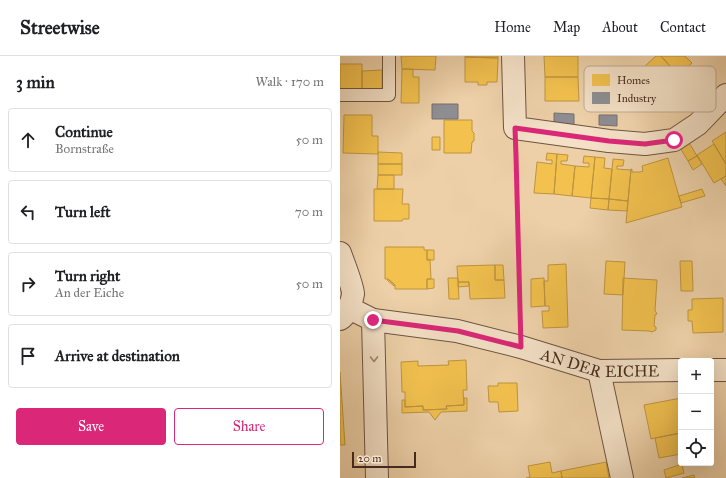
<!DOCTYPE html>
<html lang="en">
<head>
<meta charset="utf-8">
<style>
	:root { --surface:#fff; --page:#f6f6f6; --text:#202124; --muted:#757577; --line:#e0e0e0; --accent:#db2777 }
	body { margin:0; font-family:"IM FELL Great Primer",serif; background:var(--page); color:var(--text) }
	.controls { position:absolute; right:12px; bottom:12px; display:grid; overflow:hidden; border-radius:4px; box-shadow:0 4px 16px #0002 }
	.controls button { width:36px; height:36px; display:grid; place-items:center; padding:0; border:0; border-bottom:1px solid var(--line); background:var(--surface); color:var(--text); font:20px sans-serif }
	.scale { position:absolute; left:12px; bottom:10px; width:64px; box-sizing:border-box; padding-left:4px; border:2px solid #452a1d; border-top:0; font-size:11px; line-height:14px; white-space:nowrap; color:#452a1d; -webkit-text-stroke:3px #f3e0c6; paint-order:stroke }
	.stop { position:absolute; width:12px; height:12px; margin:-9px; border:3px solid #db2777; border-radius:50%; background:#fff }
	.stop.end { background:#db2777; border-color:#fff; box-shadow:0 1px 4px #0008 }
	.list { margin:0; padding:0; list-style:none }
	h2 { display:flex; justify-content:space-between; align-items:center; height:52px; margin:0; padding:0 16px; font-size:17px }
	h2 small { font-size:13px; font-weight:400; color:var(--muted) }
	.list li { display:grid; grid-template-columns:26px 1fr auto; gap:12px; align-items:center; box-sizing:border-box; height:64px; margin:0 8px 8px; padding:0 8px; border:1px solid var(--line); border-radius:4px }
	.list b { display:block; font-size:15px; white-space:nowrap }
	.list p { margin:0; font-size:13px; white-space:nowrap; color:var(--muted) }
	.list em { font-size:13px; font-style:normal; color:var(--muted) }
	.actions { display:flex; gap:8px; padding:12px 16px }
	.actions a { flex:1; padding:9px 0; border:1px solid var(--accent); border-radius:4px; text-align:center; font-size:14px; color:var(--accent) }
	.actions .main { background:var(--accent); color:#fff }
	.icon { flex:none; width:22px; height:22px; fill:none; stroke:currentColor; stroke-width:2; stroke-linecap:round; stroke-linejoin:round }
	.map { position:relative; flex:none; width:386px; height:422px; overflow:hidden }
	header { display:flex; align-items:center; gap:24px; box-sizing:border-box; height:56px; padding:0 20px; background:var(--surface); border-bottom:1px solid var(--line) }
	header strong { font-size:19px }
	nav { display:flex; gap:22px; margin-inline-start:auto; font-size:14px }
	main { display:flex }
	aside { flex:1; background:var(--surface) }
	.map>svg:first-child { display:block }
	.homes { fill:#f2c14e; stroke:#be943f }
	.industry { fill:#8d8d92; stroke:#776f6f }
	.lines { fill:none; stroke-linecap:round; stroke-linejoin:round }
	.service-casing { stroke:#6f5440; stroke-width:14 }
	.minor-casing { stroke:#6f5440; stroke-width:24 }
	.tertiary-casing { stroke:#6f5440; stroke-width:24 }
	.path { stroke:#452a1d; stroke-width:2.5; stroke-dasharray:3 2; stroke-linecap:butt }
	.service { stroke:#f3e0c6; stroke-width:12 }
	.minor { stroke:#f3e0c6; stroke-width:22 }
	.tertiary { stroke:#f3e0c6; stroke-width:22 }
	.oneway { stroke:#9c8572 }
	.route { stroke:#db2777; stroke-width:5 }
	.labels { text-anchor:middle; stroke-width:4; stroke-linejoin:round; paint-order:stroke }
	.street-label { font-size:16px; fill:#452a1d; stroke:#f3e0c6 }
	.key { fill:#f3e0c6; stroke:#bfa993; stroke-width:1 }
	.key-label { font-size:11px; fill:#452a1d }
</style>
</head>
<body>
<header>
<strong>Streetwise</strong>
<nav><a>Home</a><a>Map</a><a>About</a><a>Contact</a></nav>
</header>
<main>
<aside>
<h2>3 min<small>Walk · 170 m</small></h2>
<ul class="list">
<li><svg class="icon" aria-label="ahead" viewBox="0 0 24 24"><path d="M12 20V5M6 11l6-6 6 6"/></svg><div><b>Continue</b><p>Bornstraße</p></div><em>50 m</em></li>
<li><svg class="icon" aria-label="left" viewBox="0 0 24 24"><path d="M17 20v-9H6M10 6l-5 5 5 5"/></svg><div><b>Turn left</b></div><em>70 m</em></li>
<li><svg class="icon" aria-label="right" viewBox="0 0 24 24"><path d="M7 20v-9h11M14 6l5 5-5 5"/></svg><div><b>Turn right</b><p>An der Eiche</p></div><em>50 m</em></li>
<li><svg class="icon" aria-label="arrive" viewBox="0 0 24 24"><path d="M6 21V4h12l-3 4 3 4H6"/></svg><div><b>Arrive at destination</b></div></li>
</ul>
<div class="actions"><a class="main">Save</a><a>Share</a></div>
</aside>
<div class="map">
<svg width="386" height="422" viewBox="0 0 386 422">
	<rect width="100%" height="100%" fill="#edd0a8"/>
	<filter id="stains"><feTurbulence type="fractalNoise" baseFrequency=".005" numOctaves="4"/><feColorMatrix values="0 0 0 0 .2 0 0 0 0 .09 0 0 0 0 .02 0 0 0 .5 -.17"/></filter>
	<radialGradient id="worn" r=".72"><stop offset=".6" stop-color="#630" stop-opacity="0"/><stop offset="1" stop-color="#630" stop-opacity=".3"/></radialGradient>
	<path class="homes" d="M 61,0 L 96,0 L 95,14 L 62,13 Z
		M 125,0 L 158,0 L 158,2 L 125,1 Z
		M 204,0 L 238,0 L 238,21 L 205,21 Z
		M 316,0 L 321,0 L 343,24 L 329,37 L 305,10 Z
		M 321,0 L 345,0 L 352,7 L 338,20 Z
		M 125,1 L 158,2 L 157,26 L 147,26 L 147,29 L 138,29 L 138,26 L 125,26 Z
		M 0,8 L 22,8 L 22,34 L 0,34 Z
		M 62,13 L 73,13 L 73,21 L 79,21 L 79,47 L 61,47 Z
		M 42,14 L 42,34 L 22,34 L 22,15 Z
		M 205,21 L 238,21 L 239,45 L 205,45 Z
		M 4,59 L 32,59 L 32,80 L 38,80 L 38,98 L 3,97 Z
		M 104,64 L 132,64 L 132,75 L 134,77 L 134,85 L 132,86 L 131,97 L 104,97 Z
		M 386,76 L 386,108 L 372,85 Z
		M 92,81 L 100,81 L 100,94 L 92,94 Z
		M 348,85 L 357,100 L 348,105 L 339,90 Z
		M 374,88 L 386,108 L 386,120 L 374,127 L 357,99 Z
		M 38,96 L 62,97 L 62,108 L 38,108 Z
		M 207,97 L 217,98 L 214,138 L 194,137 L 197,106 L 212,108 L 212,104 L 206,104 Z
		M 217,98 L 228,99 L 227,105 L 221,105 L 221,108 L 235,110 L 232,140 L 214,138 Z
		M 244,100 L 255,101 L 251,142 L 232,140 L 235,110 L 249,111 L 249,107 L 243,107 Z
		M 357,100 L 362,108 L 353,114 L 348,105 Z
		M 255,101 L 265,102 L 264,112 L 272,113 L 269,143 L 251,142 Z
		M 328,102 L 342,151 L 286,167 L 291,113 L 292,113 L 292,116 L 300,116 L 303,115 L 302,110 Z
		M 273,103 L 284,104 L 283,110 L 277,110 L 277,113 L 291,114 L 288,145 L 269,143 Z
		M 38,108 L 62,108 L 62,119 L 38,119 Z
		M 38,119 L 54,119 L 54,133 L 37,133 Z
		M 386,120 L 386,130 L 381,123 Z
		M 34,133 L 63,133 L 62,148 L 69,148 L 69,163 L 63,163 L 62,165 L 34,165 Z
		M 362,133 L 365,140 L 341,147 L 339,140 Z
		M 251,142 L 269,143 L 268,154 L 250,152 Z
		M 269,143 L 288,145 L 287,155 L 268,154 Z
		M 45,191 L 84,191 L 84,194 L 87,194 L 87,204 L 90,203 L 91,223 L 87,223 L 87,233 L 55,233 L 55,229 L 48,223 L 45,223 Z
		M 87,194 L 94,194 L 94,204 L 87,204 Z
		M 266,205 L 285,206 L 283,239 L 264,238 Z
		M 340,205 L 352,205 L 353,235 L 341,235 Z
		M 226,208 L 228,271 L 203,272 L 202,255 L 209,255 L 209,250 L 205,250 L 204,225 L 208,225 L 208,209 Z
		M 155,209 L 155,224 L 164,224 L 165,242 L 130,243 L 129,226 L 118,226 L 117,210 Z
		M 155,209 L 163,209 L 164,224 L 155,224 Z
		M 108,222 L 118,222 L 119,243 L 109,243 Z
		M 204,222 L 205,250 L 191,251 L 191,223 Z
		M 283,222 L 317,224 L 315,255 L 316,256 L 317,258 L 315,259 L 314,270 L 316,271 L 316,274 L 312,276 L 309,275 L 282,274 Z
		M 48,223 L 55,229 L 54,230 L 47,224 Z
		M 87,223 L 94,223 L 94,232 L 87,233 Z
		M 118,226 L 129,226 L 129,230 L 118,231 Z
		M 383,242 L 383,276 L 353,277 L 352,265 L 348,265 L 348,254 L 352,254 L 352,243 Z
		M 126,304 L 127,334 L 123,334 L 124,349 L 106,350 L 107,353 L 83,354 L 83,350 L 65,351 L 65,336 L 62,336 L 61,306 L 78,305 L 78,310 L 109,309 L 108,305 Z
		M 0,316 L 5,389 L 0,389 Z
		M 158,327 L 177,327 L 178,355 L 159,356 L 158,346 L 149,346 L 148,330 L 158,330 Z
		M 124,342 L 127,342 L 127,355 L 101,356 L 95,364 L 89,356 L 62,357 L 62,344 L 65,344 L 65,351 L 83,350 L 83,354 L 107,353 L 106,350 L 124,349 Z
		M 341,342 L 341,377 L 311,383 L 304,349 Z
		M 340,377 L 341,398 L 319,402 L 315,382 Z
		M 210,406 L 212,417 L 221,415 L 222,422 L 186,422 L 190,421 L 188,410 Z
		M 266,406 L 269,422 L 222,422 L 221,415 Z
		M 342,408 L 344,417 L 326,422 L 324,414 Z
		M 354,419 L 355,422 L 342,422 Z"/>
	<path class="industry" d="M 92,48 L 118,48 L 118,63 L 92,63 Z
		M 214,57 L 234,58 L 234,69 L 214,67 Z
		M 259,59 L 277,59 L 277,70 L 259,69 Z"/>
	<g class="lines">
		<g class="service-casing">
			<path id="service" d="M 0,39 L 49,39 L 49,0"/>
		</g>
		<g class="minor-casing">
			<g id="minor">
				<path d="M 173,0 L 175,72 L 269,85 L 305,88 L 334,84 L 358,68 L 386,39"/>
				<path id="s1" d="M 9,252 L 33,264 L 117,275 L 181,291 L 259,315 L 341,314"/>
				<path d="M 33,264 L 37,422"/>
				<path d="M 371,314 L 386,314"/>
				<path d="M 259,315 L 282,422"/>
			</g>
		</g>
		<g class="tertiary-casing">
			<path id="tertiary" d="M 0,197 C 3,206 13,230 13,238 C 12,246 7,259 0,263"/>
		</g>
		<path class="path" d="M 176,93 L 181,270"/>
		<use href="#service" class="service"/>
		<use href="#minor" class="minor"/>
		<use href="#tertiary" class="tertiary"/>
	</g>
	<defs><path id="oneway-chevron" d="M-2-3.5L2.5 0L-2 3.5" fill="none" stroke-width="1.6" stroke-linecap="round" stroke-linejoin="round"/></defs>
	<use class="oneway" href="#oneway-chevron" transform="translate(34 303) rotate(89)"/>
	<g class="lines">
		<path class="route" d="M 33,264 L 118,275 L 181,291 L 176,100 L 175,72 L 269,85 L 305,88 L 334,84"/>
	</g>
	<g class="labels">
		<g class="street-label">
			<text dy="6" stroke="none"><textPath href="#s1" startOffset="259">AN DER EICHE</textPath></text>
		</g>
	</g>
	<rect x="244" y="10" width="132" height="46" rx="6" class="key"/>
	<rect x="252" y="18" width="18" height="12" fill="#f2c14e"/>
	<rect x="252" y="36" width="18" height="12" fill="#8d8d92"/>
	<g class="key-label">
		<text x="277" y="28">Homes</text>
		<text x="277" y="46">Industry</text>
	</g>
	<rect width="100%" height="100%" filter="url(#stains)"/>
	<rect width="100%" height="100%" fill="url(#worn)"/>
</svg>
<div class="controls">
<button>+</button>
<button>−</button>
<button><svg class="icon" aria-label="locate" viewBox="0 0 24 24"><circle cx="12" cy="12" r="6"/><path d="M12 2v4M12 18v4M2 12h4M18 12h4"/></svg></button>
</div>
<div class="scale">20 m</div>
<div class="stop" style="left:334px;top:84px"></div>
<div class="stop end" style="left:33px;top:264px"></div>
</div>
</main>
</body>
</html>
